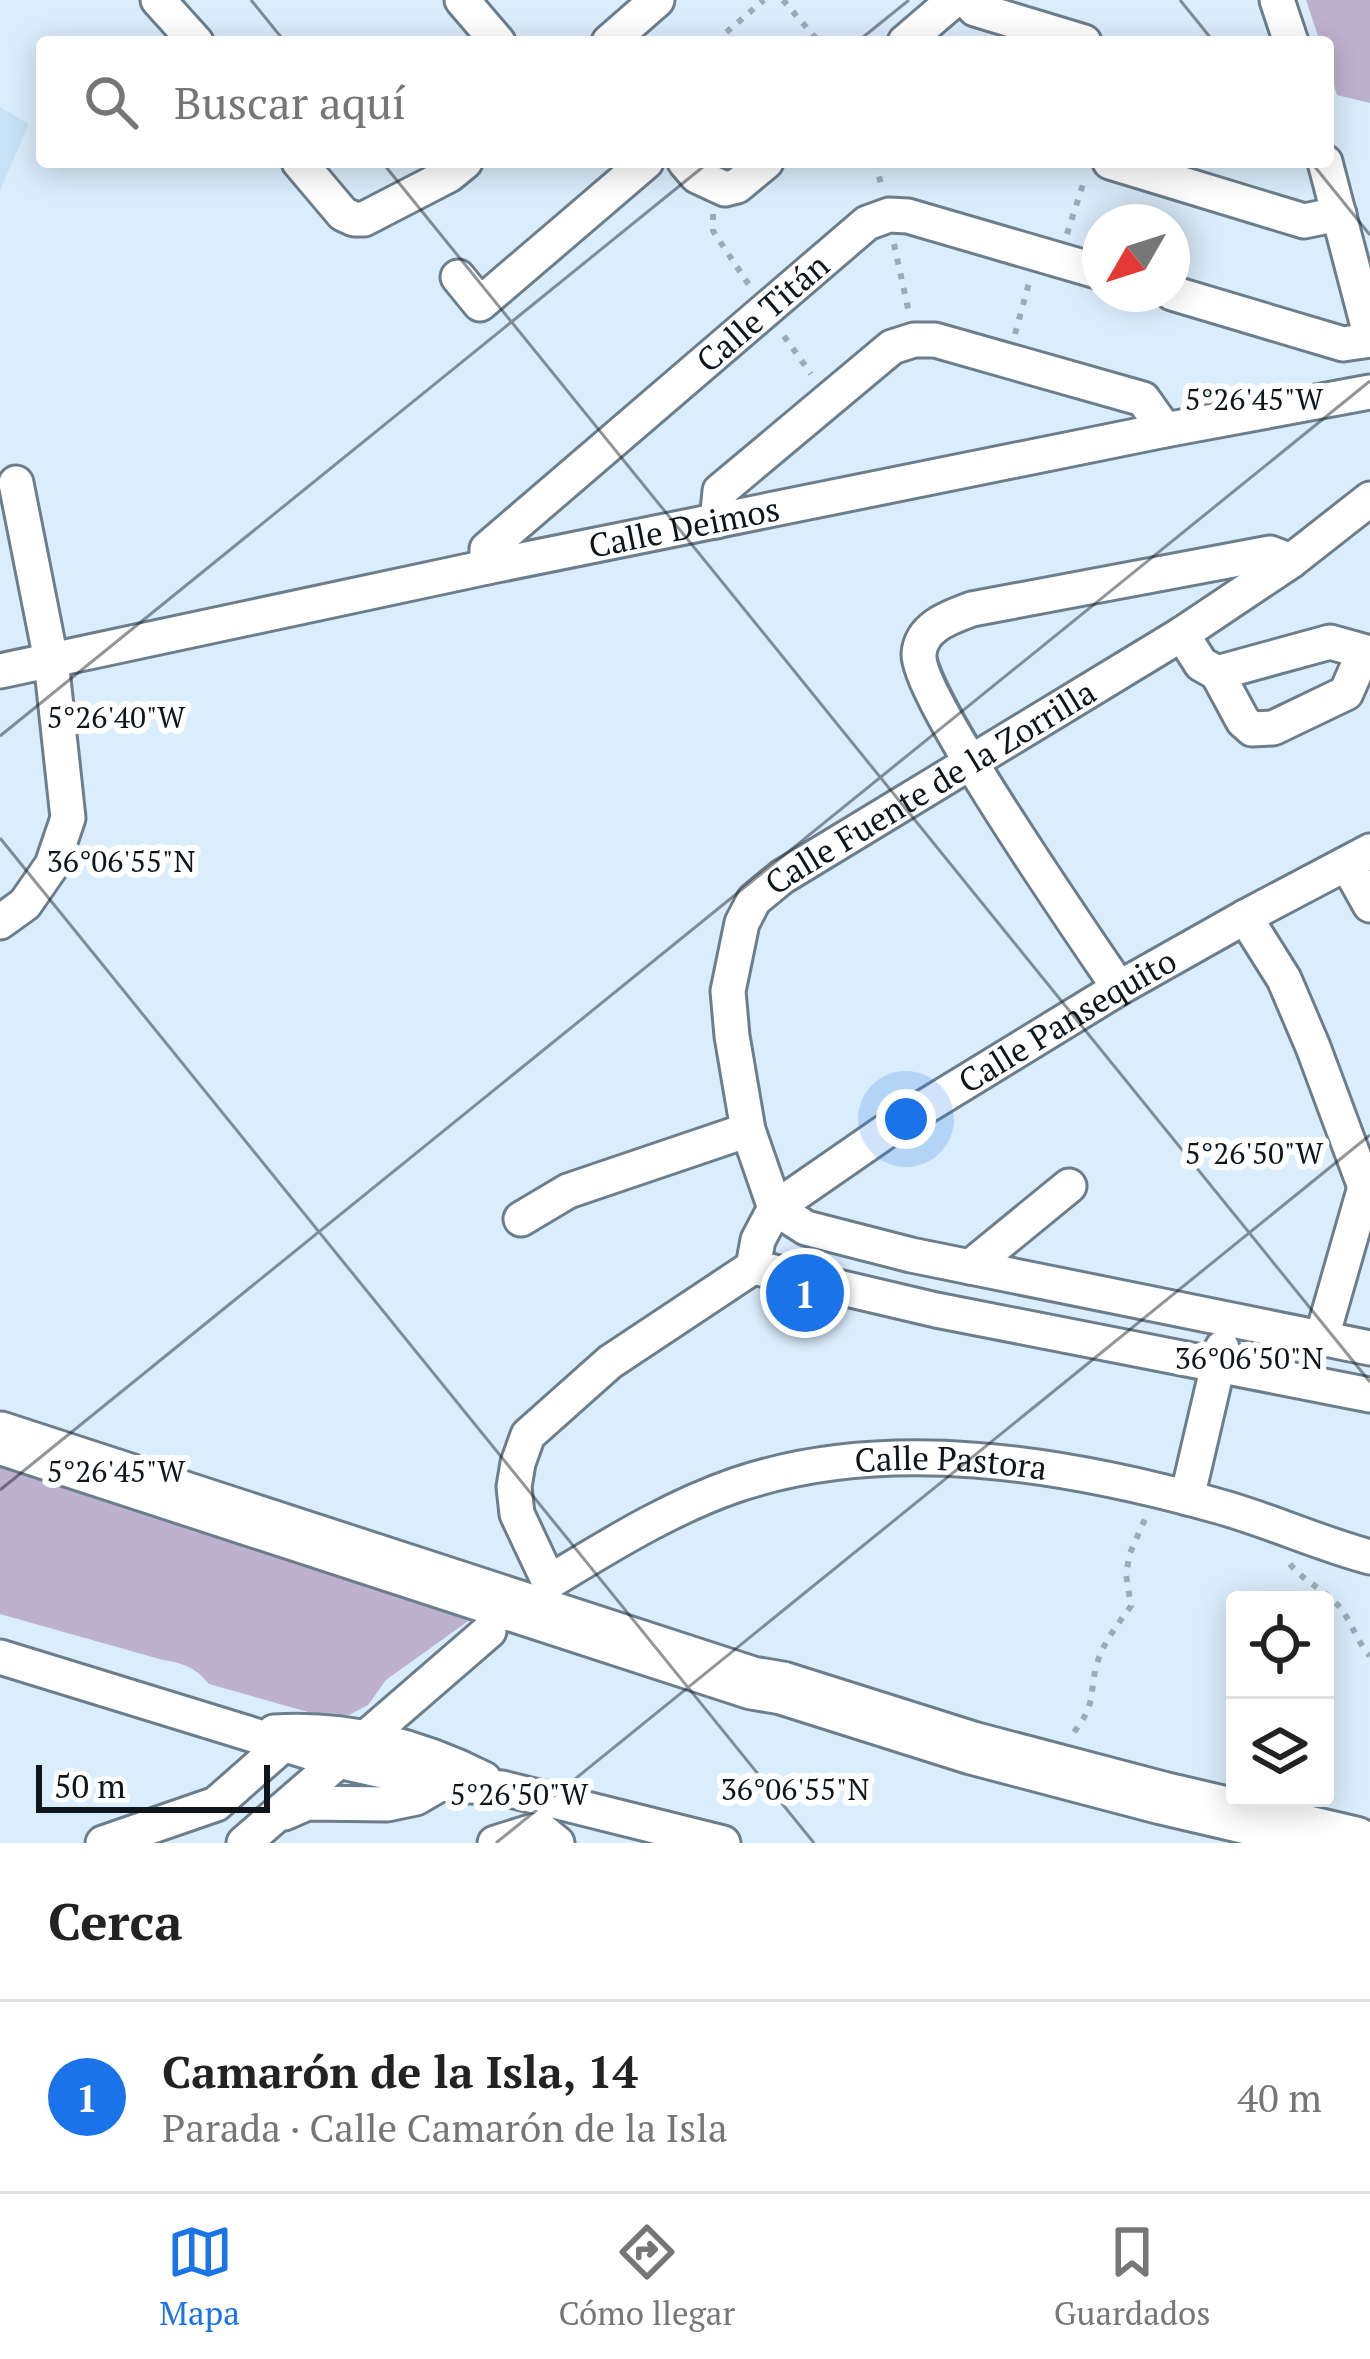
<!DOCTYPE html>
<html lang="es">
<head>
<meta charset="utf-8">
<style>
	:root { --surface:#fff; --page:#f6f6f6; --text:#222; --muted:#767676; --line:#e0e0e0; --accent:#1a73e8 }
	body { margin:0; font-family:"PT Serif",serif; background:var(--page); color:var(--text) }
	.controls { position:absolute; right:36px; bottom:36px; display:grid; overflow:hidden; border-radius:12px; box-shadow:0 6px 30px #0003 }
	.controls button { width:108px; height:108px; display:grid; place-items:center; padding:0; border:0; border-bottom:3px solid var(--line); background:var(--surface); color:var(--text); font:60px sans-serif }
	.compass { position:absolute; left:1082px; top:204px; width:108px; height:108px; border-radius:50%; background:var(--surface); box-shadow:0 6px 30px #0003; rotate:231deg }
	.scale { position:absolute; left:36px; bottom:30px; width:234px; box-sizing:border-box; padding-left:12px; border:6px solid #0f161b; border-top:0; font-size:33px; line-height:42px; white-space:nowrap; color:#0f161b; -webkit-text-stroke:9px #fff; paint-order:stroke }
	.you { position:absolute; left:906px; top:1119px; width:42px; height:42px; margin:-30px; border:9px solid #fff; border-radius:50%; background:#1a73e8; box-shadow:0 0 0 18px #1a73e833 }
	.badge { display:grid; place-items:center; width:78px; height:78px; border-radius:50%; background:var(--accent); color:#fff; font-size:39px; font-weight:700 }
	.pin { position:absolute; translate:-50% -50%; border:6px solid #fff; box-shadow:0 3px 12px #0006 }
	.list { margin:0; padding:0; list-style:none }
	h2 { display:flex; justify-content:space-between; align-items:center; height:156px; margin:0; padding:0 48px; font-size:51px }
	h2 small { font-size:39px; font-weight:400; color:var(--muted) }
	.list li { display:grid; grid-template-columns:78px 1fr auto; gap:36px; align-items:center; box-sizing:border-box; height:192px; padding:0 48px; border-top:3px solid var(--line) }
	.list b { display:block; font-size:45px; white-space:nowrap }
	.list p { margin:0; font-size:39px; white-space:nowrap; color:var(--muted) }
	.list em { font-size:39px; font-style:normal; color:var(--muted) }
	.icon { flex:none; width:66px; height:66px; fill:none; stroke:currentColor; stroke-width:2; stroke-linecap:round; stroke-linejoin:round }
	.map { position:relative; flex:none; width:1370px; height:1843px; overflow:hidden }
	.search { position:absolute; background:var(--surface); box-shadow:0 6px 30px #0003; left:36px; right:36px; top:36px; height:132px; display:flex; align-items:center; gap:30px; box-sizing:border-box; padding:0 42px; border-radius:12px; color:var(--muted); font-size:45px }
	.sheet { height:348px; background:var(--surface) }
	nav { display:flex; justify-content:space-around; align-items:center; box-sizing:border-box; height:168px; border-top:3px solid var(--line); background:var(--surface); font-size:33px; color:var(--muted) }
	nav a { display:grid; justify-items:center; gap:6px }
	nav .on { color:var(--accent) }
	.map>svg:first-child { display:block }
	.built { fill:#c7e2f6 }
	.green { fill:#beb1d0 }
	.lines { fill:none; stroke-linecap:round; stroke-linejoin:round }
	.minor-casing { stroke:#6c7e8b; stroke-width:39 }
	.highway-casing { stroke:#6c7e8b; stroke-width:57 }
	.path { stroke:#9babb6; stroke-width:6; stroke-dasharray:6 9; stroke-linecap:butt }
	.minor { stroke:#fff; stroke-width:33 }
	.highway { stroke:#fff; stroke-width:51 }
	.ticks { fill:none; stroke:#0f161b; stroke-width:3; stroke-opacity:0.45 }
	.labels { text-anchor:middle; stroke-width:12; stroke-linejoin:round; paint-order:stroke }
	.street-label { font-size:33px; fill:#0f161b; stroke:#fff }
	.ticks-label { font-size:30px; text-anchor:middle; fill:#0f161b; stroke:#fff; stroke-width:12; stroke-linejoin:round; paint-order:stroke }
</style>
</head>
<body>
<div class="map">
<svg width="1370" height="1843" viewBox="0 0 1370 1843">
	<rect width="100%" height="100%" fill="#daedfc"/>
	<path class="built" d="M 0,107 L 29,124 L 0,190 Z"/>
	<path class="green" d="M 1306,0 L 1370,0 L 1370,103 L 1337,95 L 1328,67 L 1328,42 L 1320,42 Z
		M 0,1465 L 471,1619 L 386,1680 L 368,1705 L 349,1715 L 322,1716 L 209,1684 C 196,1668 184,1663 163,1660 L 0,1614 Z"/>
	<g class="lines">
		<g class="minor-casing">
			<g id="minor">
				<path d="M 158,0 L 196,42"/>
				<path d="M 462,0 L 498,42"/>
				<path d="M 968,0 L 975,9 L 1084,42"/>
				<path d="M 1277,0 L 1291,42"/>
				<path d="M 609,42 L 657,0"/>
				<path d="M 905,42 L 954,0"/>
				<path d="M 299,162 L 343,214 L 354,219 L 364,219 L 449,175 L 465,162"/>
				<path d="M 685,162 L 697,176 L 725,189 L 737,186 L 766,162"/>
				<path d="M 1110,162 L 1304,221 L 1339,214"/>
				<path d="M 1325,162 L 1370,334"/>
				<path d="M 458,277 L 480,304 L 646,162"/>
				<path d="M 1172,293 L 1343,344 L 1370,340"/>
				<path d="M 717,521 L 720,491 L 892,347 L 914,340 L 935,340 L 1143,399 L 1165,430"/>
				<path id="s1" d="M 487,567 L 487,549 L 867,223 L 889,215 L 908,216 L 1100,272"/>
				<path d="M 1182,634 L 1201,664 L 1217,673 L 1330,642 L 1370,653"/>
				<path id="s2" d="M 0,671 L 487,567 L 1165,430 L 1370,392"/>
				<path d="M 1217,673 L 1243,721 L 1252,729 L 1273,728 L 1346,693 L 1364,652"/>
				<path d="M 1347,864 L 1370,905"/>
				<path d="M 1245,917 L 1284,979 L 1313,1047 L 1365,1187"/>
				<path d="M 0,922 L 25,904 L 52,865 L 68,818 L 51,660 L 16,483"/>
				<path d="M 1119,988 C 1086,939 916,694 919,654 C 921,626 951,617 972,609 L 1270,553 L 1291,561"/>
				<path id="s3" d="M 775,1208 L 748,1130 L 732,1036 L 728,991 L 742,923 L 754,900 L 782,877 L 1182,634 L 1291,561 L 1370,499"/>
				<path d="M 775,1208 L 806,1228 L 911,1255 L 1370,1348"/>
				<path d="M 521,1219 L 568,1191 L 748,1130"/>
				<path id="s4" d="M 753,1267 L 758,1240 L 775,1208 L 892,1127 L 1119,988 L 1245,917 L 1370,851"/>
				<path d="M 970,1267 L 1069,1186"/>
				<path d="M 1322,1337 L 1365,1187 L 1370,1183"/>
				<path id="s5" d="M 1370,1395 L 936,1310 L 753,1267 L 610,1362 L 528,1435 L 518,1463 L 514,1487 L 517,1514 L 549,1582 C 609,1546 669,1508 736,1485 C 887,1434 1063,1463 1214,1505 C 1267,1519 1317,1543 1370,1557"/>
				<path d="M 1187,1498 L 1222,1348"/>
				<path d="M 0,1657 L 338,1761 L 440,1784 L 502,1788 L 723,1843"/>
				<path d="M 274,1732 C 346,1727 420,1746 484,1779"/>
				<path d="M 284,1813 L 307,1803 L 387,1804 L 416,1798 L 440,1784"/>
				<path d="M 103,1843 L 216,1804 L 283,1745"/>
				<path d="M 244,1843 L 489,1631"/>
				<path d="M 495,1843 L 540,1829 L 557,1843"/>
			</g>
		</g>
		<g class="highway-casing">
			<path id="highway" d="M 0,1438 L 752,1683 L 782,1688 L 972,1748 L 1162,1798 L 1355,1843"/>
		</g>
		<path class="path" d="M 783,0 L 819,42
			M 715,42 L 764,0
			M 875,162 L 881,184
			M 713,214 L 713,231 L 749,285
			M 1067,234 L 1085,178
			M 894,244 L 909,313
			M 1015,334 L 1029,283
			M 784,336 L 811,374
			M 1290,1564 C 1303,1581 1322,1588 1337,1604 C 1351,1619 1356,1641 1370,1656
			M 1074,1732 C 1096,1704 1089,1697 1096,1667 C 1102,1644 1117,1625 1131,1606 L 1126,1574 L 1130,1553 L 1145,1519"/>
		<use href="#minor" class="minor"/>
		<use href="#highway" class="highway"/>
	</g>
	<path class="ticks" d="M 251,0 L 285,42M 1180,0 L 1214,42M 857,42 L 909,0M 382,162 L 1370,1382M 1311,162 L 1370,235M 0,736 L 709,162M 0,838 L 814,1843M 0,1490 L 1370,381M 496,1843 L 1370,1135"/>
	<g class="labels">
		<g class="street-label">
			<text dy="12" stroke="none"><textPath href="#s1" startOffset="381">Calle Titán</textPath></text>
			<text dy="12" stroke="none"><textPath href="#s2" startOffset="699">Calle Deimos</textPath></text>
			<text dy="12" stroke="none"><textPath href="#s3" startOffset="528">Calle Fuente de la Zorrilla</textPath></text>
			<text dy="12" stroke="none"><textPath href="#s4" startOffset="411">Calle Pansequito</textPath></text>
			<text dy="12" stroke="none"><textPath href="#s5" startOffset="1497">Calle Pastora</textPath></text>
		</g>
	</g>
	<g class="ticks-label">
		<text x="1254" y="410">5°26'45"W</text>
		<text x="116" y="728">5°26'40"W</text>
		<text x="121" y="872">36°06'55"N</text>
		<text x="1254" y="1164">5°26'50"W</text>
		<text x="1249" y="1369">36°06'50"N</text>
		<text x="116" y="1482">5°26'45"W</text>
		<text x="795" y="1800">36°06'55"N</text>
		<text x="519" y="1805">5°26'50"W</text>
	</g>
</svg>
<div class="controls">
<button><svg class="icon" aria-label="locate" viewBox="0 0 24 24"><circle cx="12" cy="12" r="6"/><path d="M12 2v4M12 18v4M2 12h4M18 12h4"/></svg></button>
<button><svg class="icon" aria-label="layers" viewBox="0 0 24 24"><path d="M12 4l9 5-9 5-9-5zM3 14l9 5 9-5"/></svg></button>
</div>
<svg class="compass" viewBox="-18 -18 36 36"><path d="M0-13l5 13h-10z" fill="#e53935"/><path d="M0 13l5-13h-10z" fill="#767676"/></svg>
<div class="scale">50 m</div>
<div class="you"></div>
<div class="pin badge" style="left:805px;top:1293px">1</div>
<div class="search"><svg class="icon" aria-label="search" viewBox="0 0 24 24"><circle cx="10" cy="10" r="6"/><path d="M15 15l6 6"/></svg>Buscar aquí</div>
</div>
<section class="sheet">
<h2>Cerca<small></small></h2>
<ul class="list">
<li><span class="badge">1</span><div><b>Camarón de la Isla, 14</b><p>Parada · Calle Camarón de la Isla</p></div><em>40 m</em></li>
</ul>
</section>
<nav>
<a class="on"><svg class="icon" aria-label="map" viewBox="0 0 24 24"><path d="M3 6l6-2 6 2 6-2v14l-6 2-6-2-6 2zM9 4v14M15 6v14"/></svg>Mapa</a>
<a><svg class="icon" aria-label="directions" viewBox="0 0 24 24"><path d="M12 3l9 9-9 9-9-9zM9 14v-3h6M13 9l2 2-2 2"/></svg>Cómo llegar</a>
<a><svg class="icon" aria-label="saved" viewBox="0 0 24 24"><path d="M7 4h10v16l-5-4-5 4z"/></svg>Guardados</a>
</nav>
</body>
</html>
